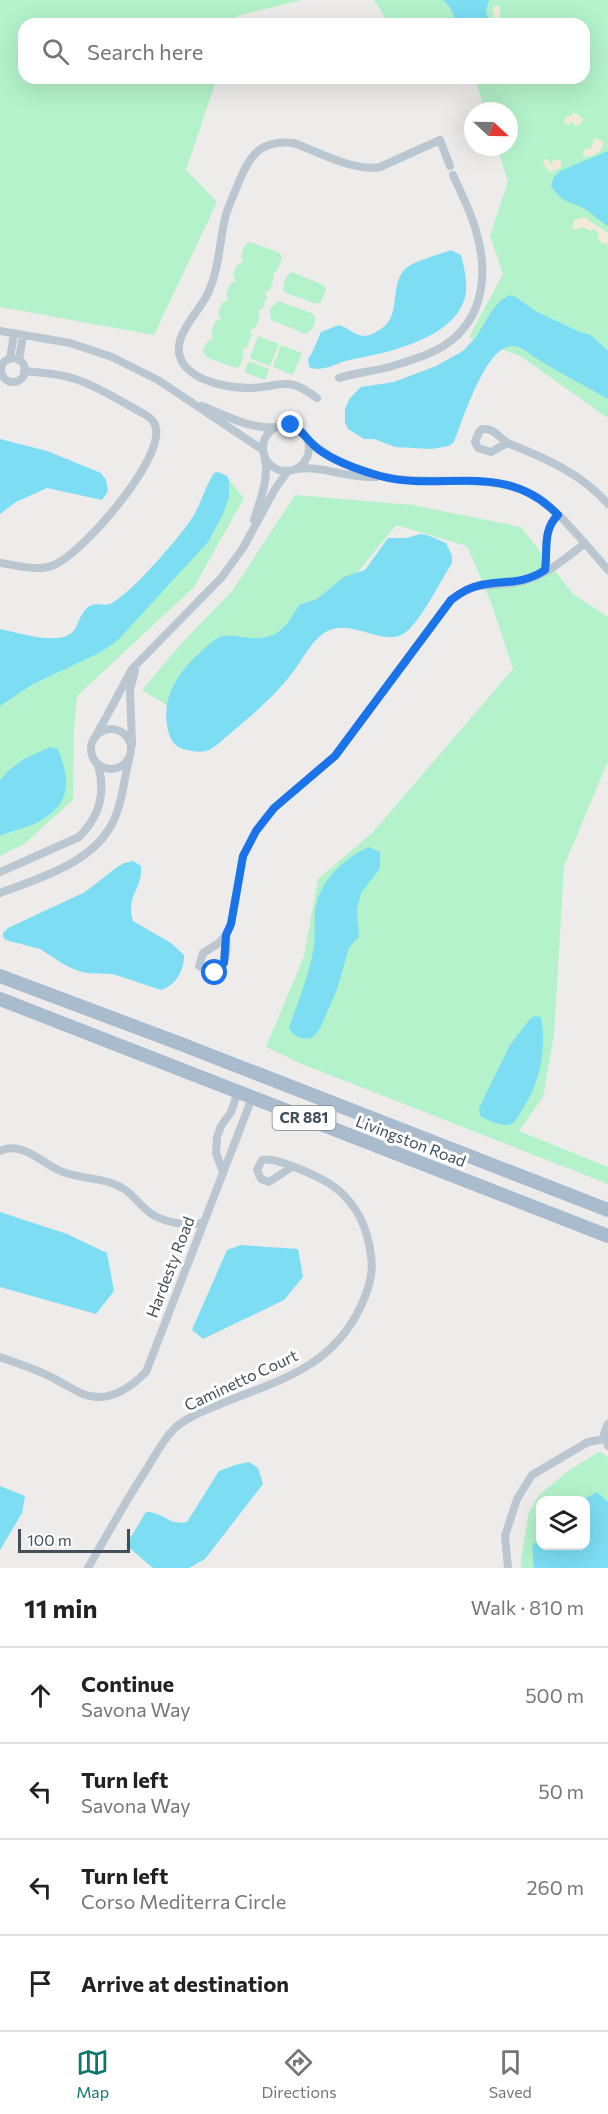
<!DOCTYPE html>
<html lang="en">
<head>
<meta charset="utf-8">
<style>
	:root { --surface:#fff; --page:#f2f2f2; --text:#222; --muted:#767676; --line:#e0e0e0; --accent:#0f766e }
	body { margin:0; font-family:Commissioner,sans-serif; background:var(--page); color:var(--text) }
	.controls { position:absolute; right:18px; bottom:18px; display:grid; overflow:hidden; border-radius:12px; box-shadow:0 6px 24px #0002 }
	.controls button { width:54px; height:54px; display:grid; place-items:center; padding:0; border:0; border-bottom:2px solid var(--line); background:var(--surface); color:var(--text); font:30px sans-serif }
	.compass { position:absolute; left:464px; top:102px; width:54px; height:54px; border-radius:50%; background:var(--surface); box-shadow:0 6px 24px #0002; rotate:112deg }
	.scale { position:absolute; left:18px; bottom:15px; width:112px; box-sizing:border-box; padding-left:6px; border:3px solid #424f5a; border-top:0; font-size:16px; line-height:21px; white-space:nowrap; color:#424f5a; -webkit-text-stroke:4px #fff; paint-order:stroke }
	.stop { position:absolute; width:18px; height:18px; margin:-14px; border:4px solid #1a73e8; border-radius:50%; background:#fff }
	.stop.end { background:#1a73e8; border-color:#fff; box-shadow:0 2px 6px #0008 }
	.list { margin:0; padding:0; list-style:none }
	h2 { display:flex; justify-content:space-between; align-items:center; height:78px; margin:0; padding:0 24px; font-size:26px }
	h2 small { font-size:20px; font-weight:400; color:var(--muted) }
	.list li { display:grid; grid-template-columns:39px 1fr auto; gap:18px; align-items:center; box-sizing:border-box; height:96px; padding:0 24px; border-top:2px solid var(--line) }
	.list b { display:block; font-size:22px; white-space:nowrap }
	.list p { margin:0; font-size:20px; white-space:nowrap; color:var(--muted) }
	.list em { font-size:20px; font-style:normal; color:var(--muted) }
	.icon { flex:none; width:33px; height:33px; fill:none; stroke:currentColor; stroke-width:2; stroke-linecap:round; stroke-linejoin:round }
	.map { position:relative; flex:none; width:608px; height:1568px; overflow:hidden }
	.search { position:absolute; background:var(--surface); box-shadow:0 6px 24px #0002; left:18px; right:18px; top:18px; height:66px; display:flex; align-items:center; gap:15px; box-sizing:border-box; padding:0 21px; border-radius:18px; color:var(--muted); font-size:22px }
	.sheet { height:462px; background:var(--surface) }
	nav { display:flex; justify-content:space-around; align-items:center; box-sizing:border-box; height:84px; border-top:2px solid var(--line); background:var(--surface); font-size:16px; color:var(--muted) }
	nav a { display:grid; justify-items:center; gap:3px }
	nav .on { color:var(--accent) }
	.map>svg:first-child { display:block }
	.green { fill:#b3f2ca; fill-rule:evenodd }
	.sand { fill:#f2ead9 }
	.water { fill:#7cddf3 }
	.lines { fill:none; stroke-linecap:round; stroke-linejoin:round }
	.minor { stroke:#bac6d0; stroke-width:8 }
	.primary { stroke:#a8bcce; stroke-width:14 }
	.route { stroke:#1a73e8; stroke-width:8 }
	.labels { text-anchor:middle; stroke-width:6; stroke-linejoin:round; paint-order:stroke }
	.shield { fill:#fff; stroke:#7b848c; stroke-width:1.5 }
	.shield-label { font-size:15px; font-weight:bold; fill:#424f5a }
	.street-label { font-size:16px; fill:#424f5a; stroke:#fff }
</style>
</head>
<body>
<div class="map">
<svg width="608" height="1568" viewBox="0 0 608 1568">
	<rect width="100%" height="100%" fill="#eeebeb"/>
	<path class="green" d="M 0,0 L 302,0 L 237,16 L 234,24 L 24,24 L 24,78 L 217,78 L 186,170 L 217,202 L 154,335 L 0,307 Z
		M 374,0 L 608,0 L 608,418 L 520,356 L 469,337 L 503,274 L 490,236 L 508,181 L 497,147 L 509,147 L 509,111 L 485,111 L 475,78 L 584,78 L 584,24 L 389,24 Z
		M 250,242 L 280,253 L 282,258 L 277,271 L 273,273 L 274,277 L 270,290 L 265,292 L 267,297 L 262,309 L 258,311 L 260,315 L 255,328 L 250,330 L 252,335 L 247,347 L 242,349 L 244,354 L 240,366 L 235,368 L 206,357 L 203,351 L 207,342 L 213,339 L 211,333 L 215,321 L 221,319 L 218,313 L 222,303 L 228,300 L 226,294 L 230,284 L 236,281 L 233,275 L 237,265 L 243,262 L 241,256 L 245,245 Z
		M 292,272 L 323,285 L 326,290 L 321,302 L 316,304 L 284,292 C 282,284 285,276 292,272 Z
		M 278,301 L 314,314 C 317,323 313,329 306,334 L 271,320 L 270,309 Z
		M 258,336 L 279,344 L 270,366 L 250,358 Z
		M 281,345 L 302,353 L 293,375 L 273,367 Z
		M 249,361 L 269,369 L 265,380 L 244,372 Z
		M 229,480 L 244,498 L 194,587 L 77,696 L 74,731 L 73,800 L 24,844 L 0,856 L 0,655 L 91,635 L 168,568 Z
		M 295,495 L 412,505 L 521,527 L 573,594 L 608,617 L 608,761 L 564,866 L 554,1035 L 543,1097 L 519,1131 L 608,1167 L 608,1184 L 302,1064 L 266,1047 L 304,956 L 318,879 L 373,832 L 513,669 L 492,605 L 467,546 L 396,525 L 357,573 L 183,715 L 142,690 L 179,646 L 233,590 Z
		M 600,1451 L 608,1458 L 608,1568 L 521,1568 L 521,1559 L 529,1512 L 539,1495 L 567,1472 ZM 540,1500 L 586,1500 L 586,1546 L 540,1546 Z"/>
	<path class="sand" d="M 497,5 L 500,7 L 500,18 L 504,24 L 495,24 L 492,8 Z
		M 573,113 L 578,114 L 583,119 L 580,125 L 574,126 L 572,121 L 569,125 L 564,123 L 566,116 L 569,117 Z
		M 595,138 L 603,142 C 605,151 591,159 583,156 L 583,151 L 588,148 L 592,149 L 592,144 L 594,143 L 593,140 Z
		M 545,159 L 548,159 L 551,165 L 554,159 L 561,161 L 561,168 L 549,172 L 543,164 Z
		M 584,217 L 608,233 L 608,244 L 602,243 L 597,238 L 599,234 L 594,228 L 591,231 L 582,227 L 575,230 L 572,229 L 574,220 Z"/>
	<path class="water" d="M 443,0 L 489,0 L 486,11 L 490,24 L 455,24 C 454,13 451,7 443,0 Z
		M 608,151 L 608,226 C 601,222 595,216 588,211 C 572,200 564,206 551,186 L 554,177 L 560,171 Z
		M 451,250 L 461,255 C 464,266 467,280 466,292 C 460,338 387,353 349,360 C 337,363 321,373 309,367 L 308,359 L 313,351 L 321,332 L 339,325 C 347,327 355,336 364,336 C 370,336 376,332 381,329 C 402,315 389,288 404,270 C 412,261 439,255 451,250 Z
		M 509,295 L 516,297 L 535,311 L 582,333 L 591,335 L 608,351 L 608,399 C 584,385 559,373 536,358 C 529,353 520,345 511,346 C 485,348 463,420 454,442 L 449,446 L 431,449 L 395,447 L 374,439 L 364,439 L 348,429 L 345,423 L 345,409 L 350,398 L 361,387 L 394,382 L 436,366 L 463,351 L 476,337 L 491,312 L 499,302 Z
		M 0,439 L 47,451 L 101,473 L 106,480 L 108,491 L 102,500 L 47,488 L 16,502 L 0,514 Z
		M 218,472 L 227,476 L 229,480 L 229,497 L 223,514 L 208,542 L 118,640 L 101,652 L 33,684 L 0,706 L 0,629 C 20,633 66,649 76,627 C 80,619 83,608 92,605 C 98,603 104,606 110,604 C 131,594 179,538 192,518 C 201,504 205,487 214,473 Z
		M 420,534 L 427,535 L 446,543 L 452,556 L 452,563 C 441,580 419,625 403,634 C 381,647 350,616 324,633 C 311,642 303,659 293,672 C 276,695 254,713 232,732 C 225,737 218,745 211,749 C 204,753 195,752 188,750 C 179,749 172,744 169,734 C 159,701 177,672 202,651 C 207,646 213,640 220,637 C 227,634 235,636 242,637 C 275,642 284,631 299,605 L 317,599 L 344,577 L 365,570 L 388,538 L 407,538 Z
		M 50,747 L 58,749 C 70,780 72,803 40,821 C 28,828 13,830 0,836 L 0,780 L 9,770 L 24,759 Z
		M 369,847 L 380,852 L 380,868 L 361,893 L 357,910 L 359,936 L 349,948 L 336,992 L 319,1030 L 313,1037 C 303,1041 293,1037 289,1027 C 298,1002 308,978 313,952 C 316,939 314,925 315,911 C 319,881 343,859 369,847 Z
		M 133,861 L 141,866 C 143,889 125,896 133,921 L 171,943 L 184,955 C 184,971 176,985 161,990 L 113,974 L 86,973 L 76,970 L 65,965 L 40,949 L 6,940 L 3,937 L 3,933 L 8,928 L 85,892 L 116,868 L 124,863 Z
		M 535,1016 L 541,1017 C 547,1049 540,1083 522,1110 C 519,1115 516,1122 511,1124 C 502,1128 488,1120 480,1116 L 479,1108 L 510,1045 L 530,1019 Z
		M 0,1212 L 67,1234 L 107,1253 L 114,1291 L 96,1314 L 0,1287 Z
		M 241,1245 L 298,1249 L 303,1277 L 284,1300 L 203,1339 L 192,1330 L 227,1250 Z
		M 249,1462 L 258,1468 L 263,1484 L 205,1559 L 189,1568 L 153,1568 L 126,1545 L 146,1512 C 164,1512 168,1526 187,1522 L 219,1471 L 235,1465 Z
		M 0,1486 L 25,1496 L 22,1513 L 0,1550 Z
		M 597,1492 L 608,1502 L 608,1568 L 534,1568 L 532,1547 L 540,1536 L 540,1546 L 586,1546 L 586,1500 L 582,1500 Z"/>
	<g class="lines">
		<path class="minor" d="M 0,331 L 70,343 L 112,357 L 158,380 L 263,450
			M1 370a12 12 0 1 1 24 0a12 12 0 1 1-24 0Z
			M 10,359 L 14,333
			M 19,360 L 23,335
			M 339,378 C 357,372 376,371 393,366 C 411,360 433,354 448,343 C 485,316 488,271 476,231 C 471,212 461,193 453,175
			M 317,398 C 310,393 302,387 294,385 C 283,382 273,386 262,387 C 240,390 201,385 185,366 C 166,343 195,317 206,297 C 219,272 219,245 225,218 C 228,206 234,195 238,184 C 250,155 260,139 294,143 C 318,152 355,172 380,167 L 440,140 L 450,166
			M 202,406 C 226,415 250,430 276,427
			M263 448a23 23 0 1 1 46 0a23 23 0 1 1-46 0Z
			M 307,439 C 333,463 373,478 408,480 C 451,483 494,475 534,495 C 556,507 590,550 608,570
			M 507,443 L 491,452 L 478,448 L 475,442 L 479,432 L 482,429 C 497,428 498,439 510,444 C 545,458 582,474 608,504
			M 297,469 C 323,465 348,479 376,477
			M 254,520 C 260,500 269,480 265,459
			M 0,563 C 17,565 38,572 54,565 C 83,553 162,461 156,429 C 155,422 152,419 146,415 C 123,403 100,387 75,379 C 59,373 41,373 24,371
			M 545,570 C 548,551 542,530 558,515
			M91 749a20 20 0 1 1 40 0a20 20 0 1 1-40 0Z
			M 96,736 L 132,669 L 222,577 L 243,548 L 275,489 L 288,471
			M 132,744 L 130,690 L 135,671
			M 0,872 L 79,837 C 100,816 106,792 98,765
			M 0,893 C 43,877 99,861 116,815 C 123,798 124,778 129,760
			M 226,935 C 227,949 228,964 215,973 L 210,973 L 199,966 L 203,953 L 219,943 L 226,935 L 231,924 L 243,856 L 256,831 L 274,808 L 335,756 L 451,600 C 478,579 489,588 518,582 C 544,577 564,560 584,544
			M 0,1151 C 21,1141 40,1161 58,1170 C 79,1180 104,1176 124,1189 C 135,1196 143,1210 155,1216 C 169,1223 190,1227 204,1222
			M 223,1172 L 216,1153 L 217,1137 L 221,1126 L 231,1112 L 238,1092
			M 0,1357 C 16,1363 33,1368 49,1376 C 60,1381 71,1389 83,1394 C 107,1404 129,1389 146,1372 L 252,1098
			M 608,1424 L 604,1434 L 608,1446
			M 88,1568 C 107,1535 125,1502 146,1470 C 155,1456 162,1441 174,1429 C 185,1418 204,1411 218,1405 C 275,1381 330,1370 360,1308 C 368,1291 374,1274 371,1256 C 368,1230 358,1206 337,1189 C 325,1179 276,1156 262,1160 L 257,1170 L 261,1179 L 269,1182 L 292,1167
			M 508,1568 L 505,1536 L 517,1499 L 532,1475 L 588,1442 L 604,1439"/>
		<path class="primary" d="M 0,976 L 181,1044 L 608,1210
			M 0,999 L 608,1236"/>
	</g>
	<g class="lines">
		<path class="route" d="M 215,973 L 224,963 L 226,935 L 231,924 L 243,856 L 256,831 L 274,808 L 335,756 L 451,600 C 460,593 469,587 481,585 C 506,580 522,585 545,570 C 548,551 542,530 558,515 C 504,459 444,493 380,476 C 359,470 335,462 318,449 C 307,441 303,430 291,425"/>
	</g>
	<g class="labels">
		<rect class="shield" x="272.5" y="1106" width="63" height="24" rx="4.5"/>
		<g class="shield-label">
			<text x="304" y="1123">CR 881</text>
		</g>
		<g class="street-label">
			<text transform="translate(411 1141) rotate(21)" y="6">Livingston Road</text>
			<text transform="translate(170 1267) rotate(-69)" y="6">Hardesty Road</text>
			<text transform="translate(241 1380) rotate(-25)" y="6">Caminetto Court</text>
		</g>
	</g>
</svg>
<div class="controls">
<button><svg class="icon" aria-label="layers" viewBox="0 0 24 24"><path d="M12 4l9 5-9 5-9-5zM3 14l9 5 9-5"/></svg></button>
</div>
<svg class="compass" viewBox="-18 -18 36 36"><path d="M0-13l5 13h-10z" fill="#e53935"/><path d="M0 13l5-13h-10z" fill="#767676"/></svg>
<div class="scale">100 m</div>
<div class="stop" style="left:215px;top:973px"></div>
<div class="stop end" style="left:291px;top:425px"></div>
<div class="search"><svg class="icon" aria-label="search" viewBox="0 0 24 24"><circle cx="10" cy="10" r="6"/><path d="M15 15l6 6"/></svg>Search here</div>
</div>
<section class="sheet">
<h2>11 min<small>Walk · 810 m</small></h2>
<ul class="list">
<li><svg class="icon" aria-label="ahead" viewBox="0 0 24 24"><path d="M12 20V5M6 11l6-6 6 6"/></svg><div><b>Continue</b><p>Savona Way</p></div><em>500 m</em></li>
<li><svg class="icon" aria-label="left" viewBox="0 0 24 24"><path d="M17 20v-9H6M10 6l-5 5 5 5"/></svg><div><b>Turn left</b><p>Savona Way</p></div><em>50 m</em></li>
<li><svg class="icon" aria-label="left" viewBox="0 0 24 24"><path d="M17 20v-9H6M10 6l-5 5 5 5"/></svg><div><b>Turn left</b><p>Corso Mediterra Circle</p></div><em>260 m</em></li>
<li><svg class="icon" aria-label="arrive" viewBox="0 0 24 24"><path d="M6 21V4h12l-3 4 3 4H6"/></svg><div><b>Arrive at destination</b></div></li>
</ul>
</section>
<nav>
<a class="on"><svg class="icon" aria-label="map" viewBox="0 0 24 24"><path d="M3 6l6-2 6 2 6-2v14l-6 2-6-2-6 2zM9 4v14M15 6v14"/></svg>Map</a>
<a><svg class="icon" aria-label="directions" viewBox="0 0 24 24"><path d="M12 3l9 9-9 9-9-9zM9 14v-3h6M13 9l2 2-2 2"/></svg>Directions</a>
<a><svg class="icon" aria-label="saved" viewBox="0 0 24 24"><path d="M7 4h10v16l-5-4-5 4z"/></svg>Saved</a>
</nav>
</body>
</html>
